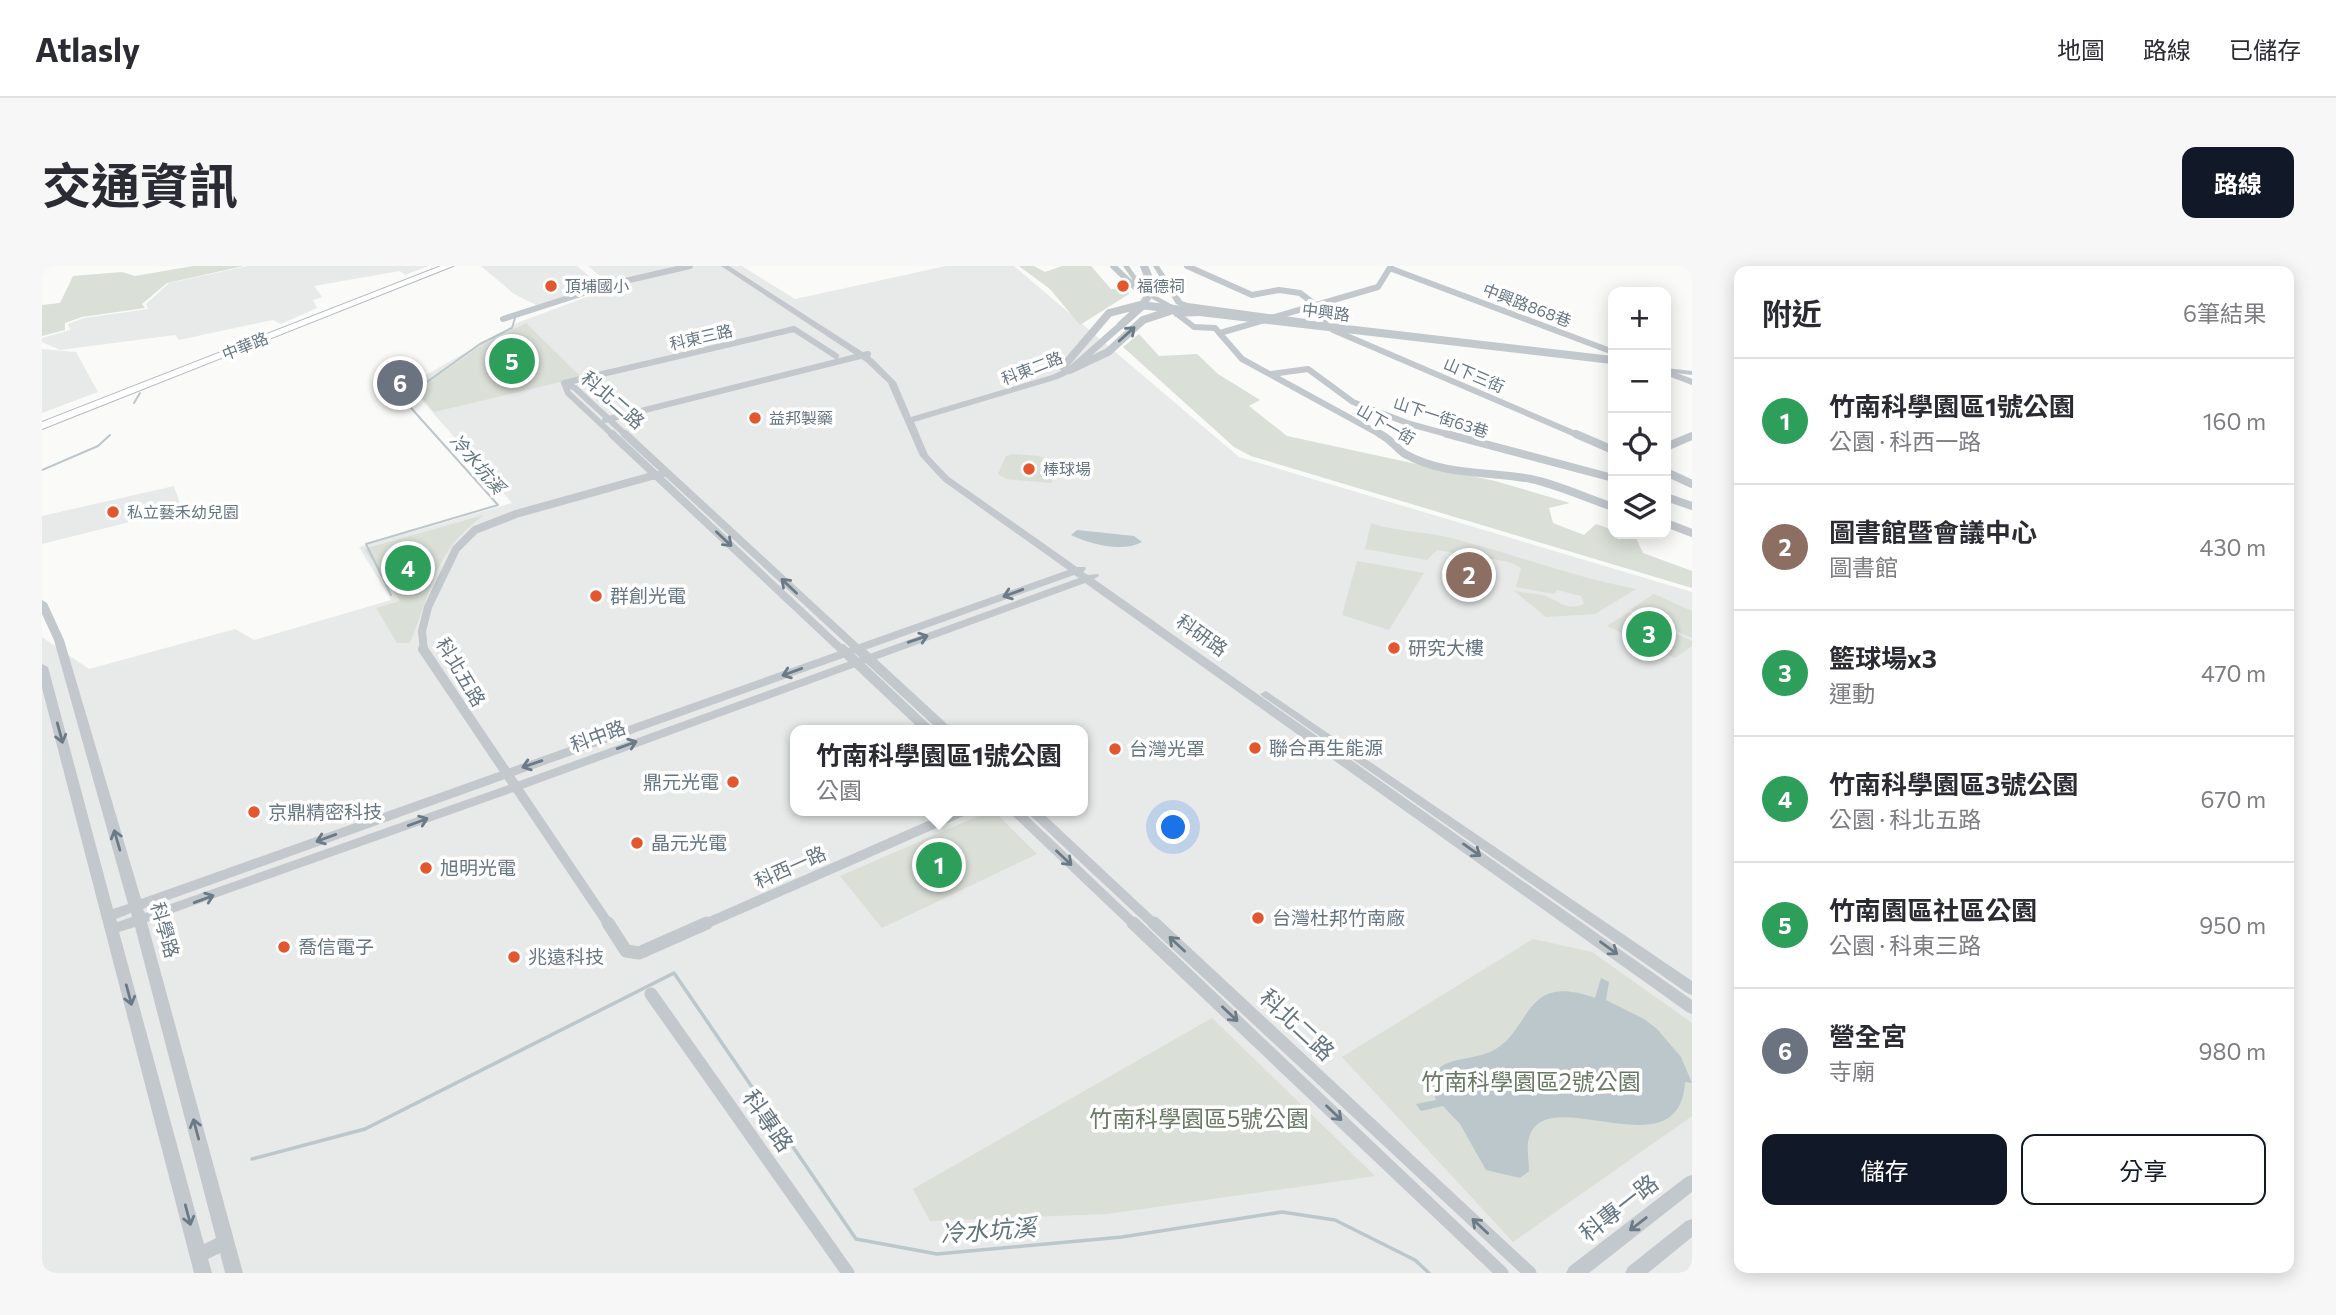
<!DOCTYPE html>
<html lang="zh-TW">
<head>
<meta charset="utf-8">
<style>
	:root { --surface:#fff; --page:#f7f7f7; --text:#2b2b33; --muted:#7c7c81; --line:#e1e1e2; --accent:#111827 }
	body { margin:0; font-family:Commissioner,"Noto Sans TC",sans-serif; background:var(--page); color:var(--text) }
	.controls { position:absolute; right:21px; top:21px; display:grid; overflow:hidden; border-radius:14px; box-shadow:0 4px 18px #0003 }
	.controls button { width:63px; height:63px; display:grid; place-items:center; padding:0; border:0; border-bottom:2px solid var(--line); background:var(--surface); color:var(--text); font:35px sans-serif }
	.you { position:absolute; left:1132px; top:562px; width:24px; height:24px; margin:-18px; border:5px solid #fff; border-radius:50%; background:#1a73e8; box-shadow:0 0 0 10px #1a73e833 }
	.badge { display:grid; place-items:center; width:46px; height:46px; border-radius:50%; background:var(--accent); color:#fff; font-size:23px; font-weight:700 }
	.pin { position:absolute; translate:-50% -50%; border:4px solid #fff; box-shadow:0 2px 7px #0006 }
	.popup { position:absolute; left:748px; top:459px; width:298px; height:91px; box-sizing:border-box; display:grid; place-content:center; border-radius:14px; background:var(--surface); filter:drop-shadow(0 2px 5px #0005); font-size:23px; white-space:nowrap; color:var(--muted) }
	.popup b { font-size:26px; color:var(--text) }
	.popup::after { content:''; position:absolute; left:50%; top:100%; margin-left:-14px; border:14px solid transparent; border-top-color:var(--surface) }
	.list { margin:0; padding:0; list-style:none }
	h2 { display:flex; justify-content:space-between; align-items:center; height:91px; margin:0; padding:0 28px; font-size:30px }
	h2 small { font-size:23px; font-weight:400; color:var(--muted) }
	.list li { display:grid; grid-template-columns:46px 1fr auto; gap:21px; align-items:center; box-sizing:border-box; height:126px; padding:0 28px; border-top:2px solid var(--line) }
	.list b { display:block; font-size:26px; white-space:nowrap }
	.list p { margin:0; font-size:23px; white-space:nowrap; color:var(--muted) }
	.list em { font-size:23px; font-style:normal; color:var(--muted) }
	.actions { display:flex; gap:14px; padding:21px 28px }
	.actions a { flex:1; padding:16px 0; border:2px solid var(--accent); border-radius:14px; text-align:center; font-size:24px; color:var(--accent) }
	.actions .main { background:var(--accent); color:#fff }
	.icon { flex:none; width:38px; height:38px; fill:none; stroke:currentColor; stroke-width:2; stroke-linecap:round; stroke-linejoin:round }
	.map { position:relative; flex:none; width:1650px; height:1007px; overflow:hidden; border-radius:14px }
	header { display:flex; align-items:center; gap:42px; box-sizing:border-box; height:98px; padding:0 35px; background:var(--surface); border-bottom:2px solid var(--line) }
	header strong { font-size:33px }
	nav { display:flex; gap:38px; margin-inline-start:auto; font-size:24px }
	.intro { display:flex; align-items:center; justify-content:space-between; box-sizing:border-box; height:168px; padding:0 42px }
	h1 { margin:0; font-size:49px }
	.button { padding:18px 32px; border-radius:14px; background:var(--accent); color:#fff; font-size:24px; font-weight:700 }
	main { display:flex; gap:42px; padding:0 42px }
	aside { flex:1; background:var(--surface); border-radius:14px; box-shadow:0 4px 18px #0003 }
	.map>svg:first-child { display:block }
	.built { fill:#e8e9e9; fill-rule:evenodd }
	.green { fill:#dadfd7 }
	.water { fill:#bbc7cb }
	.lines { fill:none; stroke-linecap:round; stroke-linejoin:round }
	.stream-far1 { stroke:#bbc7cb; stroke-width:2 }
	.stream { stroke:#bbc7cb; stroke-width:3.5 }
	.primary-casing { stroke:#b5babe; stroke-width:2 }
	.minor-far3 { stroke:#c3c8cc; stroke-width:6 }
	.minor-far2 { stroke:#c3c8cc; stroke-width:8 }
	.minor-far1 { stroke:#c3c8cc; stroke-width:10 }
	.minor { stroke:#c3c8cc; stroke-width:13 }
	.tertiary { fill:#c3c8cc; fill-rule:evenodd }
	.primary { fill:#fff; fill-rule:evenodd }
	.tertiary-bridge { stroke:#c3c8cc; stroke-width:8 }
	.oneway { stroke:#6a7a87 }
	.poi-dot { fill:#e4572e; stroke:#fff; stroke-width:2.5 }
	.labels { text-anchor:middle; stroke-width:7; stroke-linejoin:round; paint-order:stroke }
	.far-poi-label { font-size:16px; fill:#657683; stroke:#fff; text-anchor:start }
	.far-street-label { font-size:16px; fill:#657683; stroke:#fff }
	.far-water-label { font-size:18px; font-style:italic; fill:#60757c; stroke:#fff }
	.street-label { font-size:19px; fill:#657683; stroke:#fff }
	.poi-label { font-size:19px; fill:#657683; stroke:#fff; text-anchor:start }
	.near-street-label { font-size:23px; fill:#657683; stroke:#fff }
	.near-park-label { font-size:23px; fill:#687a64; stroke:#fff }
	.near-water-label { font-size:24px; font-style:italic; fill:#60757c; stroke:#fff }
</style>
</head>
<body>
<header>
<strong>Atlasly</strong>
<nav><a>地圖</a><a>路線</a><a>已儲存</a></nav>
</header>
<div class="intro"><h1>交通資訊</h1><a class="button">路線</a></div>
<main>
<div class="map">
<svg width="1650" height="1007" viewBox="0 0 1650 1007">
	<rect width="100%" height="100%" fill="#fafaf8"/>
	<path class="built" d="M 206,0 L 386,0 L 363,9 L 358,5 L 272,20 L 280,31 L 271,34 L 275,42 L 239,58 L 231,54 L 137,74 L 133,69 L 18,84 L 0,76 L 0,72 L 28,64 L 26,58 L 42,52 L 106,43 L 104,38 L 127,17 Z
		M 439,0 L 535,0 L 557,18 L 496,40 L 472,28 Z
		M 546,0 L 700,0 L 753,33 L 904,0 L 972,0 L 1197,191 L 1650,326 L 1650,1007 L 0,1007 L 0,371 L 47,403 L 193,363 L 212,374 L 349,334 L 317,281 L 470,237 L 377,131 L 377,113 L 475,57 L 571,21 ZM 754,464 L 1040,464 L 1040,545 L 754,545 Z
		M 0,83 L 34,86 L 56,126 L 0,147 Z
		M 132,220 L 140,243 L 0,278 L 0,250 Z"/>
	<path class="green" d="M 151,0 L 202,0 L 125,17 L 100,38 L 103,42 L 40,51 L 23,57 L 23,64 L 0,70 L 0,39 L 18,37 L 31,10 L 80,6 L 93,10 Z
		M 977,0 L 992,0 L 1003,6 L 1020,0 L 1049,0 L 1069,23 L 1085,23 L 1087,28 L 1038,59 L 1008,23 Z
		M 484,57 L 539,111 L 392,146 L 381,133 L 379,121 L 440,79 Z
		M 1097,68 L 1117,90 L 1155,88 L 1176,108 L 1218,134 L 1207,140 L 1245,170 L 1453,215 L 1528,237 L 1507,242 L 1511,257 L 1542,269 L 1554,258 L 1571,264 L 1571,268 L 1594,272 L 1601,287 L 1650,305 L 1650,322 L 1209,190 L 1192,181 L 1081,81 Z
		M 971,188 L 997,190 L 1016,201 L 1009,217 L 964,213 L 956,208 L 964,190 Z
		M 442,249 C 390,287 391,323 368,377 L 355,377 L 334,342 L 358,335 L 322,283 Z
		M 1329,257 C 1357,267 1385,265 1413,273 C 1474,289 1532,311 1594,323 L 1553,348 L 1504,351 L 1472,325 C 1482,327 1496,327 1506,331 C 1519,337 1527,345 1542,338 L 1539,330 L 1515,324 L 1512,328 L 1474,321 L 1479,302 L 1468,296 L 1395,284 L 1385,294 L 1323,283 Z
		M 1315,295 L 1382,307 L 1347,364 L 1300,349 Z
		M 1612,328 L 1650,345 L 1650,372 L 1588,344 Z
		M 1587,346 L 1650,375 L 1650,380 L 1633,392 L 1565,360 Z
		M 948,545 L 952,545 L 995,588 L 840,662 L 798,610 Z
		M 1491,673 L 1550,686 L 1650,757 L 1650,850 L 1471,976 L 1300,791 Z
		M 1170,752 L 1333,910 L 1065,948 L 888,955 L 871,923 Z"/>
	<path class="water" d="M 1035,264 L 1092,270 L 1100,276 C 1080,287 1048,278 1029,269 Z
		M 1559,712 L 1567,716 L 1564,734 L 1602,753 L 1615,763 L 1639,791 L 1650,817 L 1643,816 C 1638,909 1503,813 1487,872 C 1484,881 1487,895 1487,905 L 1478,912 L 1444,904 L 1418,858 L 1401,840 L 1379,845 L 1374,838 L 1394,834 C 1379,788 1424,797 1448,786 C 1491,767 1479,705 1553,732 Z"/>
	<g class="lines">
		<path class="stream-far1" d="M 1646,0 L 1650,2
			M 92,137 L 98,127
			M 0,204 L 56,180 L 68,169
			M 349,329 L 324,278 L 456,239 L 361,133 L 438,78 L 470,62 L 473,52"/>
		<path class="stream" d="M 210,893 L 323,863 L 632,707 L 814,973 L 895,988 L 1080,971 L 1240,946 L 1293,954 L 1373,994 L 1387,1007"/>
		<g class="primary-casing">
			<path id="primary" d="M 399,0 L 411,0 L 0,163 L 0,156 Z"/>
		</g>
		<path class="minor-far3" d="M 1071,0 L 1093,21
			M 1145,0 L 1210,29 L 1237,24 L 1258,27 L 1270,36 L 1291,64 L 1538,170
			M 1350,3 L 1571,86
			M 1130,44 L 1152,61 L 1173,62 L 1200,93 L 1341,170
			M 461,53 L 570,18 L 648,0
			M 1178,67 L 1336,21 L 1349,0
			M 1624,106 L 1650,116
			M 1229,108 L 1266,103 L 1311,136 L 1368,158 L 1412,170
			M 522,117 L 533,122 L 585,170
			M 522,117 L 526,127 L 572,170
			M 522,117 L 752,63 L 794,90
			M 563,154 L 826,88"/>
		<path class="minor-far2" d="M 570,168 L 801,385
			M 583,168 L 818,385
			M 1338,168 C 1350,174 1355,183 1363,188 C 1402,210 1447,205 1489,213 C 1517,219 1544,232 1571,241
			M 1405,168 L 1571,212
			M 1534,168 L 1571,184
			M 1624,181 L 1650,170
			M 1624,206 L 1650,218
			M 1624,231 L 1650,240
			M 1624,257 L 1650,267
			M 382,385 L 380,365 L 386,341 L 414,283 L 433,264 L 474,248 L 624,206"/>
		<path class="minor-far1" d="M 381,383 L 567,659
			M 800,383 L 886,464
			M 816,383 L 904,464
			M 973,545 L 1093,659
			M 991,545 L 1113,659
			M 661,659 L 921,545"/>
		<path class="minor" d="M 566,657 L 584,685 L 597,687 L 665,657
			M 1091,657 L 1460,1007
			M 1112,657 L 1488,1007
			M 609,728 L 806,1007"/>
		<path class="tertiary" d="M 679,0 L 687,0 L 830,92 L 854,116 L 869,151 L 1010,109 L 1025,102 L 1076,57 L 1082,57 L 1082,61 L 1031,106 L 1016,113 L 872,156 L 886,189 L 907,211 L 1035,301 L 1043,301 L 1044,303 L 1041,306 L 1046,309 L 1056,308 L 1057,310 L 1052,313 L 1650,734 L 1650,748 L 1645,746 L 1043,317 L 480,523 L 105,656 L 201,1007 L 183,1007 L 178,987 L 166,993 L 170,1007 L 152,1007 L 0,422 L 0,398 L 6,401 L 71,643 L 86,638 L 12,374 L 0,348 L 0,334 L 5,337 L 22,374 L 99,633 L 1026,304 L 901,215 L 878,190 L 846,117 L 824,96 ZM 1032,309 L 1037,312 L 472,517 L 103,647 L 101,643 ZM 89,647 L 90,651 L 75,656 L 74,653 ZM 93,661 L 174,972 L 162,978 L 77,666 Z
			M 1081,0 L 1087,0 L 1096,13 L 1096,20 L 1138,43 L 1137,47 L 1157,46 L 1161,48 L 1157,50 L 1133,51 L 1132,49 L 1135,47 L 1091,22 L 1090,13 Z
			M 1111,0 L 1117,0 L 1140,35 L 1146,37 L 1264,53 L 1268,55 L 1264,57 L 1141,41 L 1134,38 Z
			M 1624,102 L 1650,105 L 1650,109 L 1624,106 Z
			M 1224,425 L 1650,715 L 1650,729 L 1645,727 L 1220,430 L 1218,428 Z
			M 1650,909 L 1650,926 L 1547,1007 L 1524,1007 L 1527,1001 L 1644,911 Z
			M 1650,953 L 1650,971 L 1606,1007 L 1583,1007 L 1586,1001 L 1644,955 Z"/>
		<use href="#primary" class="primary"/>
		<path class="tertiary-bridge" d="M 1079,59 L 1100,40 L 1111,22 L 1102,0
			M 1021,101 L 1067,47 L 1098,39 L 1570,94
			M 1028,104 L 1066,86 L 1101,54 L 1128,45"/>
	</g>
	<defs><path id="oneway-shaft" d="M-6 0H5M1.5-3L5.5 0L1.5 3" fill="none" stroke-width="1.6" stroke-linecap="round" stroke-linejoin="round" transform="scale(1.75)"/></defs>
	<g class="oneway">
		<use href="#oneway-shaft" transform="translate(1085 68) rotate(-42)"/>
		<use href="#oneway-shaft" transform="translate(682 273) rotate(43)"/>
		<use href="#oneway-shaft" transform="translate(747 320) rotate(-137)"/>
		<use href="#oneway-shaft" transform="translate(971 327) rotate(160)"/>
		<use href="#oneway-shaft" transform="translate(876 373) rotate(-19)"/>
		<use href="#oneway-shaft" transform="translate(750 406) rotate(160)"/>
		<use href="#oneway-shaft" transform="translate(18 467) rotate(75)"/>
		<use href="#oneway-shaft" transform="translate(585 479) rotate(-20)"/>
		<use href="#oneway-shaft" transform="translate(490 498) rotate(161)"/>
		<use href="#oneway-shaft" transform="translate(376 556) rotate(-20)"/>
		<use href="#oneway-shaft" transform="translate(284 572) rotate(160)"/>
		<use href="#oneway-shaft" transform="translate(75 574) rotate(-106)"/>
		<use href="#oneway-shaft" transform="translate(1430 584) rotate(35)"/>
		<use href="#oneway-shaft" transform="translate(1022 592) rotate(43)"/>
		<use href="#oneway-shaft" transform="translate(162 633) rotate(-20)"/>
		<use href="#oneway-shaft" transform="translate(1135 678) rotate(-137)"/>
		<use href="#oneway-shaft" transform="translate(1567 682) rotate(36)"/>
		<use href="#oneway-shaft" transform="translate(87 729) rotate(75)"/>
		<use href="#oneway-shaft" transform="translate(1188 748) rotate(43)"/>
		<use href="#oneway-shaft" transform="translate(1292 847) rotate(44)"/>
		<use href="#oneway-shaft" transform="translate(154 863) rotate(-105)"/>
		<use href="#oneway-shaft" transform="translate(146 949) rotate(75)"/>
		<use href="#oneway-shaft" transform="translate(1596 958) rotate(142)"/>
		<use href="#oneway-shaft" transform="translate(1438 960) rotate(-137)"/>
	</g>
	<g class="poi-dot">
		<circle cx="509" cy="20" r="7"/>
		<circle cx="1081" cy="20" r="7"/>
		<circle cx="713" cy="152" r="7"/>
		<circle cx="987" cy="203" r="7"/>
		<circle cx="71" cy="246" r="7"/>
		<circle cx="554" cy="330" r="7"/>
		<circle cx="1352" cy="382" r="7"/>
		<circle cx="1213" cy="482" r="7"/>
		<circle cx="1073" cy="483" r="7"/>
		<circle cx="691" cy="516" r="7"/>
		<circle cx="212" cy="546" r="7"/>
		<circle cx="595" cy="577" r="7"/>
		<circle cx="384" cy="602" r="7"/>
		<circle cx="1216" cy="652" r="7"/>
		<circle cx="242" cy="681" r="7"/>
		<circle cx="472" cy="691" r="7"/>
	</g>
	<g class="labels">
		<g class="far-poi-label">
			<text x="523" y="26">頂埔國小</text>
			<text x="1095" y="26">福德祠</text>
			<text x="727" y="158">益邦製藥</text>
			<text x="1001" y="209">棒球場</text>
			<text x="85" y="252">私立藝禾幼兒園</text>
		</g>
		<g class="far-street-label">
			<text transform="translate(1485 39) rotate(21)" y="6">中興路868巷</text>
			<text transform="translate(1284 46) rotate(7)" y="6">中興路</text>
			<text transform="translate(659 71) rotate(-13)" y="6">科東三路</text>
			<text transform="translate(203 80) rotate(-22)" y="6">中華路</text>
			<text transform="translate(990 102) rotate(-21)" y="6">科東二路</text>
			<text transform="translate(1432 109) rotate(23)" y="6">山下三街</text>
			<text transform="translate(1399 151) rotate(18)" y="6">山下一街63巷</text>
			<text transform="translate(1344 158) rotate(30)" y="6">山下一街</text>
		</g>
		<g class="far-water-label">
			<text transform="translate(435 198) rotate(49)" y="6">冷水坑溪</text>
		</g>
		<g class="street-label">
			<text transform="translate(571 134) rotate(41)" y="7">科北二路</text>
			<text transform="translate(1160 369) rotate(35)" y="7">科研路</text>
			<text transform="translate(419 406) rotate(59)" y="7">科北五路</text>
			<text transform="translate(556 470) rotate(-20)" y="7">科中路</text>
			<text transform="translate(748 601) rotate(-24)" y="7">科西一路</text>
			<text transform="translate(123 664) rotate(74)" y="7">科學路</text>
		</g>
		<g class="poi-label">
			<text x="568" y="337">群創光電</text>
			<text x="1366" y="389">研究大樓</text>
			<text x="1227" y="489">聯合再生能源</text>
			<text x="1087" y="490">台灣光罩</text>
			<text x="677" y="523" text-anchor="end">鼎元光電</text>
			<text x="226" y="553">京鼎精密科技</text>
			<text x="609" y="584">晶元光電</text>
			<text x="398" y="609">旭明光電</text>
			<text x="1230" y="659">台灣杜邦竹南廠</text>
			<text x="256" y="688">喬信電子</text>
			<text x="486" y="698">兆遠科技</text>
		</g>
		<g class="near-street-label">
			<text transform="translate(1255 759) rotate(43)" y="8">科北二路</text>
			<text transform="translate(726 855) rotate(55)" y="8">科專路</text>
			<text transform="translate(1577 942) rotate(-38)" y="8">科專一路</text>
		</g>
		<g class="near-park-label">
			<text x="1489" y="824">竹南科學園區2號公園</text>
			<text x="1157" y="861">竹南科學園區5號公園</text>
		</g>
		<g class="near-water-label">
			<text transform="translate(946 965) rotate(-4)" y="8">冷水坑溪</text>
		</g>
	</g>
</svg>
<div class="controls">
<button>+</button>
<button>−</button>
<button><svg class="icon" aria-label="locate" viewBox="0 0 24 24"><circle cx="12" cy="12" r="6"/><path d="M12 2v4M12 18v4M2 12h4M18 12h4"/></svg></button>
<button><svg class="icon" aria-label="layers" viewBox="0 0 24 24"><path d="M12 4l9 5-9 5-9-5zM3 14l9 5 9-5"/></svg></button>
</div>
<div class="you"></div>
<div class="pin badge" style="left:897px;top:599px;background:#2e9e5b">1</div>
<div class="popup"><b>竹南科學園區1號公園</b>公園</div>
<div class="pin badge" style="left:1427px;top:309px;background:#8d6e63">2</div>
<div class="pin badge" style="left:1607px;top:368px;background:#2e9e5b">3</div>
<div class="pin badge" style="left:366px;top:302px;background:#2e9e5b">4</div>
<div class="pin badge" style="left:470px;top:95px;background:#2e9e5b">5</div>
<div class="pin badge" style="left:358px;top:117px;background:#6b7280">6</div>
</div>
<aside>
<h2>附近<small>6筆結果</small></h2>
<ul class="list">
<li><span class="badge" style="background:#2e9e5b">1</span><div><b>竹南科學園區1號公園</b><p>公園 · 科西一路</p></div><em>160 m</em></li>
<li><span class="badge" style="background:#8d6e63">2</span><div><b>圖書館暨會議中心</b><p>圖書館</p></div><em>430 m</em></li>
<li><span class="badge" style="background:#2e9e5b">3</span><div><b>籃球場x3</b><p>運動</p></div><em>470 m</em></li>
<li><span class="badge" style="background:#2e9e5b">4</span><div><b>竹南科學園區3號公園</b><p>公園 · 科北五路</p></div><em>670 m</em></li>
<li><span class="badge" style="background:#2e9e5b">5</span><div><b>竹南園區社區公園</b><p>公園 · 科東三路</p></div><em>950 m</em></li>
<li><span class="badge" style="background:#6b7280">6</span><div><b>營全宮</b><p>寺廟</p></div><em>980 m</em></li>
</ul>
<div class="actions"><a class="main">儲存</a><a>分享</a></div>
</aside>
</main>
</body>
</html>
